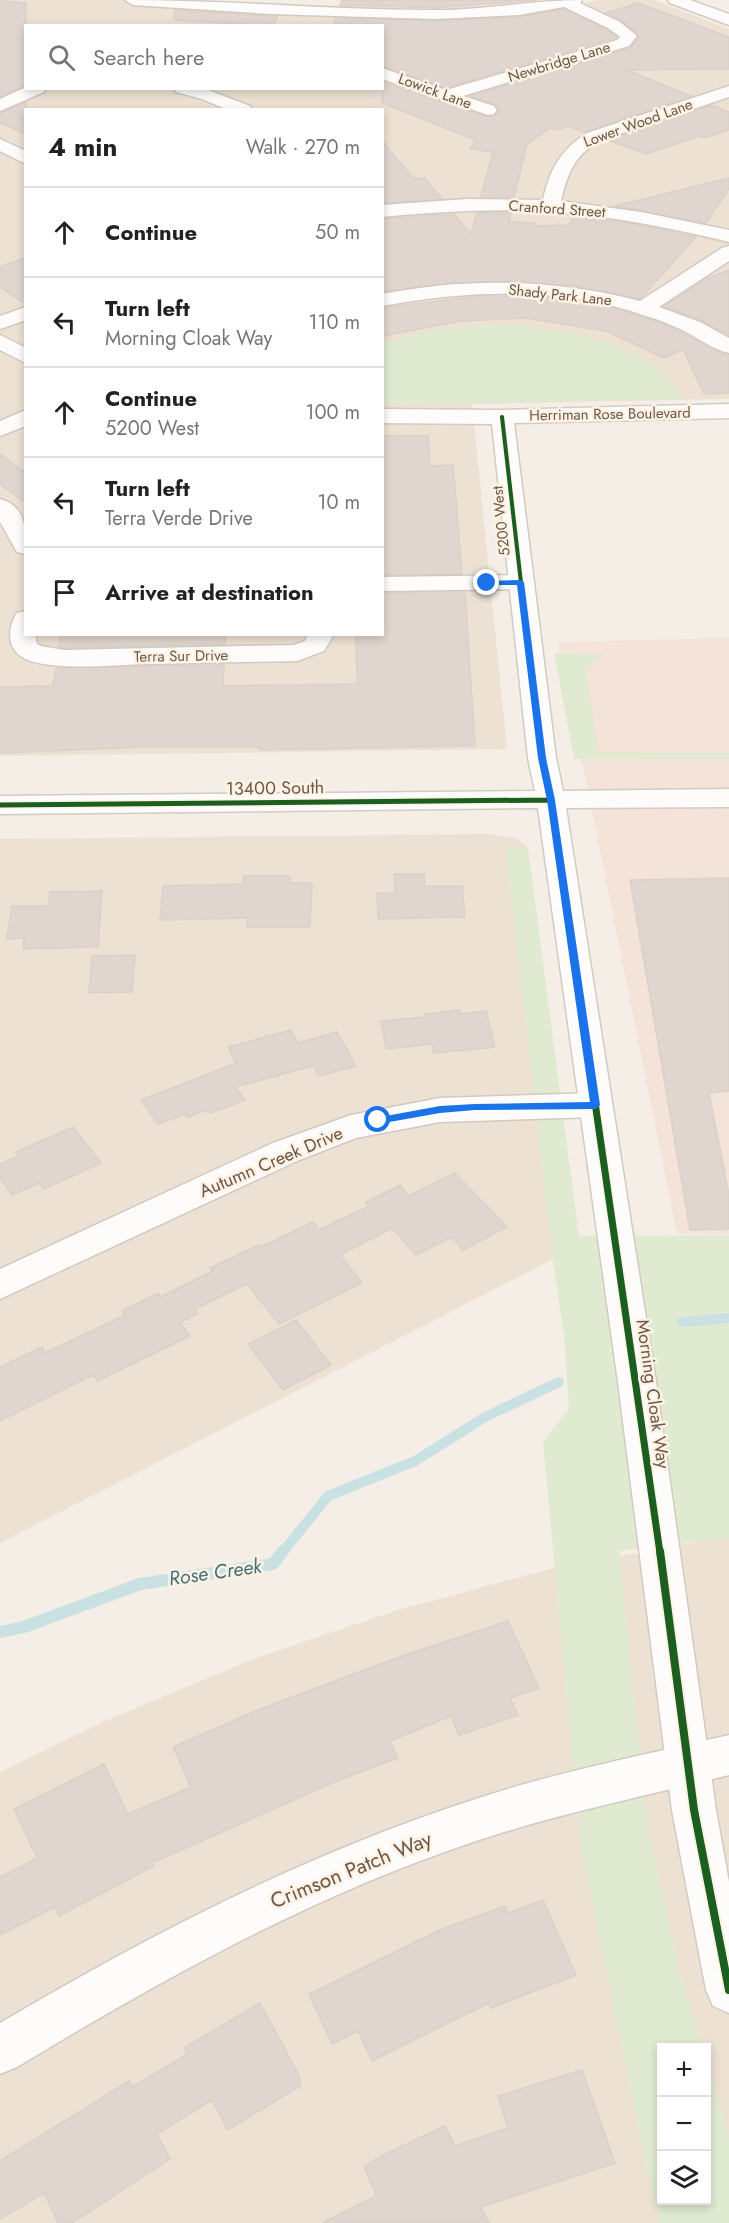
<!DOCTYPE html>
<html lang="en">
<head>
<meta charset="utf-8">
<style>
	:root { --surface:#fff; --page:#f6f6f6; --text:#222; --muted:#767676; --line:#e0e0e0 }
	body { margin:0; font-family:Jost,sans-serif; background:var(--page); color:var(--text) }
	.controls { position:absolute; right:18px; bottom:18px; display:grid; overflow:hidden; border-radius:0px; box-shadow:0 3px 9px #0003 }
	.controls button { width:54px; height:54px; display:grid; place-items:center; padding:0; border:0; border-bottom:2px solid var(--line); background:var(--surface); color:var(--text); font:30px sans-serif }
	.stop { position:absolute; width:18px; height:18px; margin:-14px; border:4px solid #1a73e8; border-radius:50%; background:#fff }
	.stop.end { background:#1a73e8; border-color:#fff; box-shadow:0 2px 6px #0008 }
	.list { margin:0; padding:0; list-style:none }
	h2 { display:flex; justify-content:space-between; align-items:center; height:78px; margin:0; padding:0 24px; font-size:26px }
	h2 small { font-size:20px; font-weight:400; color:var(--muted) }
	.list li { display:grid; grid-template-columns:39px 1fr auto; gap:18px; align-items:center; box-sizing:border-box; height:90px; padding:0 24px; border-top:2px solid var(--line) }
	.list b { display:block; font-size:22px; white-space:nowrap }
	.list p { margin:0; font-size:20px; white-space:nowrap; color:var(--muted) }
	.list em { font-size:20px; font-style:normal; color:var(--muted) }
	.icon { flex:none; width:33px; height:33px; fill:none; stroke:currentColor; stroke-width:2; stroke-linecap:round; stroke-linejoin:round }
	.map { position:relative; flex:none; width:729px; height:2223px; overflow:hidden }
	.search { position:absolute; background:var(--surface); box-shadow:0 3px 9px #0003; left:24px; top:24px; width:360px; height:66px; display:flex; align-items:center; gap:15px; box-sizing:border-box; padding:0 21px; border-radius:0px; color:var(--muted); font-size:22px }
	.panel { position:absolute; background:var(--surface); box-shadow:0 3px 9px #0003; left:24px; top:108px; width:360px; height:528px; border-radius:0px }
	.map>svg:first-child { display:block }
	.residential { fill:#ede1d3; fill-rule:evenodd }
	.commercial { fill:#f4e3d9 }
	.green { fill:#e0ead1 }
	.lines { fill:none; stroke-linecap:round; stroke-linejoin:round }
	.stream-far1 { stroke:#c9e1e2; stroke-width:10 }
	.stream { stroke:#c9e1e2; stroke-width:12 }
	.building { fill:#e0d6cf; stroke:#dcd1c9; stroke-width:1.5 }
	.street-casing { stroke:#d2c9c2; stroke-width:3 }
	.secondary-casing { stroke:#d3cbc3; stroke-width:3 }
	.street { fill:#fdfcfb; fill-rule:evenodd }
	.secondary { fill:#fdfcfb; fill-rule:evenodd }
	.cycleway-far3-casing { stroke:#fdf3e5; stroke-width:6 }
	.cycleway-far2-casing { stroke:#fdf3e5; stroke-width:8 }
	.cycleway-far1-casing { stroke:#fdf3e5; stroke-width:10 }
	.cycleway-casing { stroke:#fdf3e5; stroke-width:12 }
	.cycleway-far3 { stroke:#1b5e20; stroke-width:4 }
	.cycleway-far2 { stroke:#1b5e20; stroke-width:5 }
	.cycleway-far1 { stroke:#1b5e20; stroke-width:7 }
	.cycleway { stroke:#1b5e20; stroke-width:8 }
	.route { fill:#1a73e8 }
	.labels { text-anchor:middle; stroke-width:5; stroke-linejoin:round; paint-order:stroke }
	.far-street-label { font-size:15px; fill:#6e564a; stroke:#fdf3e5 }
	.street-label { font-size:18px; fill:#6e564a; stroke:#fdf3e5 }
	.water-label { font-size:20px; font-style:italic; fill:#43727a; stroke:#fdf3e5 }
	.near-street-label { font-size:21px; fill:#6e564a; stroke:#fdf3e5 }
</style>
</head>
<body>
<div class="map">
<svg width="729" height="2223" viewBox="0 0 729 2223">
	<rect width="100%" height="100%" fill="#f4eee6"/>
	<path class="residential" d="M 0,0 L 123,0 L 213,9 L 444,20 L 553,10 L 598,0 L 654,0 L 729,29 L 729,399 L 472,404 L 507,749 L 0,756 ZM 26,26 L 382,26 L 382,88 L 26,88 ZM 26,110 L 382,110 L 382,634 L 26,634 Z
		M 486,834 L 516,838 L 528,848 L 577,1247 L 0,1543 L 0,839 Z
		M 729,1536 L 729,2223 L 0,2223 L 0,1772 L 103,1722 L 253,1659 L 398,1610 L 554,1568 ZM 662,2048 L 706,2048 L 706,2200 L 662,2200 Z"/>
	<path class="commercial" d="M 729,638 L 729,1234 L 677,1234 L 558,642 Z"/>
	<path class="green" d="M 507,324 C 557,330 634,340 670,380 C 675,386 679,393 683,399 L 383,404 L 383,344 L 446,327 Z
		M 554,653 L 604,654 L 585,669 L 599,752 L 729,753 L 729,759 L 574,759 Z
		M 528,848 L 579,1236 L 729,1235 L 729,1538 L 619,1551 L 648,1830 L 678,1966 L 702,2047 L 662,2048 L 662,2200 L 706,2200 L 707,2062 L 729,2138 L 729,2223 L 661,2223 L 651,2189 L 580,1840 L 543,1442 L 569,1408 L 564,1335 L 553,1261 L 506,850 Z"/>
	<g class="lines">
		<path class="stream-far1" d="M 682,1322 L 729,1318
			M 282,1553 L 328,1496 L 415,1461 L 485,1417 L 559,1382"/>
		<path class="stream" d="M 0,1632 L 24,1627 L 140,1584 L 273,1564 L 283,1551"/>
	</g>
	<path class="building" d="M 342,0 L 537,0 L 436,8 L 340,5 Z
		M 0,1 L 26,3 L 26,85 L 0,97 Z
		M 638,3 L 729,37 L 729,69 L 627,70 L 691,96 L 585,132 L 568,126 L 557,130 L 550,128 L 527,144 L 514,197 L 481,197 L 493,152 L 470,149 L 476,140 L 382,103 L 382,82 L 487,117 L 494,116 L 499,110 L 496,105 L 471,96 L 630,48 L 639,37 L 638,34 L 621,20 L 606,13 Z
		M 564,9 L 607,30 L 617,37 L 446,88 L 382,66 L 382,26 L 333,26 L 336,18 L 435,21 L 519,17 Z
		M 175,10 L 270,16 L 278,16 L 273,26 L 174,20 Z
		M 26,102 L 26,134 L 0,123 L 0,113 Z
		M 712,105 L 729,112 L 729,130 L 704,138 L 699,136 L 646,154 L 608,140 Z
		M 382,141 L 414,179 L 425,178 L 442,199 L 382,203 Z
		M 729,178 L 729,189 L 706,223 L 615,206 Z
		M 477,213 L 511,213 L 509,222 L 535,223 L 536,226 L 569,225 L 574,216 L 641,225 L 696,237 L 640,299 L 576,286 L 511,281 L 447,283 L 382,292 L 382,219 L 454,214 L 471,234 Z
		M 26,257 L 26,304 L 0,287 L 0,267 Z
		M 729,270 L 729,335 L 701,320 L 664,306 L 708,278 Z
		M 481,296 L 548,298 L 581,302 L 614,308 L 667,325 L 712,349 L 729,355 L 729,393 L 704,394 L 683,349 L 664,358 L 606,331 L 526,318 L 461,321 L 382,336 L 382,308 Z
		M 382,436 L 428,436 L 430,466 L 453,465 L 462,574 L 382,575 Z
		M 0,454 L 26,473 L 26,503 L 0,484 Z
		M 465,592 L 475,746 L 259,750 L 259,747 L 145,747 L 0,753 L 0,687 L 53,686 L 56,668 L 224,665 L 223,686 L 357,684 L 356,634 L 382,634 L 382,593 Z
		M 60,634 L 226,634 L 225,644 L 64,648 L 59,647 Z
		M 394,874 L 424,874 L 425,886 L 462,886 L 465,917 L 378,919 L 377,893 L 395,893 Z
		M 244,876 L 290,876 L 290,883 L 312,883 L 310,927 L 247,927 L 248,918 L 160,920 L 163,886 L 243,884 Z
		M 729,878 L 729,1091 L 709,1093 L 729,1194 L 729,1229 L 690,1230 L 630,880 Z
		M 102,891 L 98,947 L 23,949 L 24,938 L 7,939 L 12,906 L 48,906 L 50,892 Z
		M 135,955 L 132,992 L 89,993 L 92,956 Z
		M 460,1010 L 461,1014 L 486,1011 L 495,1047 L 434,1053 L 432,1044 L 386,1049 L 381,1021 L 425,1017 L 425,1014 Z
		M 291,1030 L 298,1043 L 337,1032 L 356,1066 L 319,1076 L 313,1066 L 235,1087 L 245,1100 L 211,1113 L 206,1110 L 188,1117 L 185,1114 L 158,1124 L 141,1100 L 236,1063 L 228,1047 Z
		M 73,1127 L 101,1163 L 44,1189 L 39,1183 L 12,1195 L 0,1178 L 0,1164 L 19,1156 L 16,1152 Z
		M 455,1173 L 507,1227 L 463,1250 L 452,1237 L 416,1255 L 392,1228 L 340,1255 L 362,1283 L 279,1324 L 247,1284 L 195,1309 L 198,1314 L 180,1322 L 190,1336 L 97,1381 L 93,1375 L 0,1421 L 0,1367 L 42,1347 L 45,1353 L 125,1315 L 122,1311 L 158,1293 L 160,1297 L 213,1271 L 210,1268 L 259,1245 L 261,1247 L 313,1222 L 319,1230 L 369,1206 L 366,1202 L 400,1185 L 409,1196 Z
		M 296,1320 L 331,1365 L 283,1390 L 248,1344 Z
		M 508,1621 L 539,1688 L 510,1698 L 518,1715 L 459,1735 L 451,1716 L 390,1741 L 398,1758 L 339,1780 L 152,1863 L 154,1866 L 59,1916 L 55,1907 L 0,1935 L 0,1877 L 37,1858 L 14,1809 L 104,1764 L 128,1814 L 191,1787 L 173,1747 L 258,1710 L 402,1656 Z
		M 543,1900 L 576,1975 L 491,2008 L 489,2003 L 372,2061 L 358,2031 L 332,2044 L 309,1994 L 440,1930 L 505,1906 L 508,1913 Z
		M 260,2003 L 300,2077 L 300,2086 L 228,2130 L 212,2100 L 157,2134 L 170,2159 L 72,2223 L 58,2223 L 44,2193 L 0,2219 L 0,2161 L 129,2081 L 132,2087 L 188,2054 L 184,2048 Z
		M 582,2070 L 615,2163 L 481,2207 L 489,2223 L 322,2223 L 376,2196 L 364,2166 L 383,2155 L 445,2126 L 455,2146 L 508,2128 L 498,2096 Z"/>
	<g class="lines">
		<g class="street-casing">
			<path id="street" d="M 125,0 C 229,0 332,10 436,10 C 485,10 533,0 582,0 L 580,3 L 620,22 L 637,36 L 629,46 L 463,96 L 494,106 L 497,110 L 494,114 L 488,115 L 382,79 L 382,68 L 446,90 L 617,40 L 620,37 L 608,28 L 564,7 L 519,15 L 435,19 L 270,14 L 133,5 Z
				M 729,86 L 729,97 L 599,141 C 575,155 567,174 561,201 L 641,212 L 729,230 L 729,242 C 671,228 612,216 552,212 C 496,208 439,212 382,217 L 382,205 L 467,199 L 543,200 C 549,171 561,149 587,133 Z
				M 26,87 L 46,88 L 44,92 L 0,111 L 0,99 Z
				M 174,88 L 203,88 L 250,106 L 252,110 L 228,110 L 202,99 L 176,92 Z
				M 0,139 L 26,151 L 26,164 L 0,151 Z
				M 729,246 L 729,261 L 659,307 L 700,322 L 729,338 L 729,353 C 714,350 701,340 688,333 C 675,326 660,320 646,316 C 562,286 468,290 382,306 L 382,294 C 469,277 554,279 640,301 L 722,248 Z
				M 26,307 L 26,320 L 0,329 L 0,316 Z
				M 26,410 L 26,426 L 0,436 L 0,421 Z
				M 0,499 C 27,506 26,532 26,554 L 17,552 L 0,522 Z
				M 520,575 L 529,577 L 532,582 L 529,587 L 520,589 L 382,591 L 382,577 Z
				M 26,611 L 26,634 L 35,634 L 37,644 L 41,646 L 64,650 L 294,645 L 305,641 L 308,634 L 334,634 L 324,651 L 297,661 C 246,662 196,663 145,664 C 116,665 46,672 22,657 C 6,647 8,626 17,613 Z
				M 596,1093 L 608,1097 L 612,1105 L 608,1113 L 596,1117 L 440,1122 L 356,1138 L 297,1161 L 0,1299 L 0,1269 L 273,1143 L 351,1115 L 440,1098 Z
				M 729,1735 L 729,1775 C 646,1796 561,1813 479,1840 C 315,1894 164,1978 17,2067 L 0,2074 L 0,2023 C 152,1933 310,1852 479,1798 C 560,1771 645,1755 729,1735 Z"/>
		</g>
		<g class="secondary-casing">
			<path id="secondary" d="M 668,0 L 690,0 L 729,14 L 729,25 L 670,3 Z
				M 0,335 L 26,348 L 26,363 L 0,350 Z
				M 729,404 L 729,418 L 514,423 L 556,758 L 563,791 L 729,789 L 729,807 L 566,808 L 656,1382 L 716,1810 L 729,1882 L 729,2013 L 713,2006 L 706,1990 L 672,1810 L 618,1382 L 538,808 L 0,814 L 0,796 L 535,791 L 528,758 L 492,424 L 382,423 L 382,409 L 502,410 Z"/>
		</g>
		<use href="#street" class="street"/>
		<use href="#secondary" class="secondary"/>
		<g class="cycleway-far3-casing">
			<path id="cycleway-far3" d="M 502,417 L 523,600"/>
		</g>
		<g class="cycleway-far2-casing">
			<path id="cycleway-far2" d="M 523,598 L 542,758 L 551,800 L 584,1021
				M 0,805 L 551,800"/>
		</g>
		<g class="cycleway-far1-casing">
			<path id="cycleway-far1" d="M 583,1019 L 660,1553"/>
		</g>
		<g class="cycleway-casing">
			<path id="cycleway" d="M 660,1551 L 694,1810 L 729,1990"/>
		</g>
		<use href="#cycleway-far3" class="cycleway-far3"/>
		<use href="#cycleway-far2" class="cycleway-far2"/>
		<use href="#cycleway-far1" class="cycleway-far1"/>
		<use href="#cycleway" class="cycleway"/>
	</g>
	<path class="route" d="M 520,580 L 524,582 L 546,758 L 555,800 L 600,1105 L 596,1109 L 475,1110 L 440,1113 L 378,1124 L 375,1123 L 375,1118 L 440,1106 L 475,1104 L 590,1102 L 547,800 L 538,758 L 517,585 L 487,585 L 483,583 L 487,581 Z"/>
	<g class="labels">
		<g class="far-street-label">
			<text transform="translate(559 62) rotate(-17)" y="5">Newbridge Lane</text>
			<text transform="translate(435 91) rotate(20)" y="5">Lowick Lane</text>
			<text transform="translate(638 123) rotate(-20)" y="5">Lower Wood Lane</text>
			<text transform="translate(557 209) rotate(4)" y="5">Cranford Street</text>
			<text transform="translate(560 295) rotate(6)" y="5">Shady Park Lane</text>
			<text transform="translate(610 414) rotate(-1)" y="5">Herriman Rose Boulevard</text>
			<text transform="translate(501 521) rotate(-96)" y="5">5200 West</text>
			<text transform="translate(181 656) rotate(-1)" y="5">Terra Sur Drive</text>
		</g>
		<g class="street-label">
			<text transform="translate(275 788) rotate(-1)" y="6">13400 South</text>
			<text transform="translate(271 1162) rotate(-23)" y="6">Autumn Creek Drive</text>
			<text transform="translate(653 1394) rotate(82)" y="6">Morning Cloak Way</text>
		</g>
		<g class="water-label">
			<text transform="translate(215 1572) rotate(-8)" y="7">Rose Creek</text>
		</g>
		<g class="near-street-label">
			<text transform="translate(351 1870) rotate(-22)" y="7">Crimson Patch Way</text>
		</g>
	</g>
</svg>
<div class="controls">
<button>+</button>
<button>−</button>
<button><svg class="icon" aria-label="layers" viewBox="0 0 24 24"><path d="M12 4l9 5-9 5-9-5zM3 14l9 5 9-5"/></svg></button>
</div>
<div class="stop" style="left:378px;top:1120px"></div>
<div class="stop end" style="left:487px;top:583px"></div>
<div class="search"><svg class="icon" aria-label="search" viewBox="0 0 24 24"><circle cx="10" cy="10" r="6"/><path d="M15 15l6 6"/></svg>Search here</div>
<section class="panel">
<h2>4 min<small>Walk · 270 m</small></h2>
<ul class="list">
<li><svg class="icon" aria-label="ahead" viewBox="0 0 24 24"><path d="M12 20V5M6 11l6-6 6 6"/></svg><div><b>Continue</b></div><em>50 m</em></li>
<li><svg class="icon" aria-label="left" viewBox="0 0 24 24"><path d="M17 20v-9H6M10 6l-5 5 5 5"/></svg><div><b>Turn left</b><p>Morning Cloak Way</p></div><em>110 m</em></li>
<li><svg class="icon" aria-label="ahead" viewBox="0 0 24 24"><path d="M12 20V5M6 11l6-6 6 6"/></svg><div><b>Continue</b><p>5200 West</p></div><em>100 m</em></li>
<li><svg class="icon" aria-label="left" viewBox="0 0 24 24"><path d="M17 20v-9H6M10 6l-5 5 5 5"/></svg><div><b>Turn left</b><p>Terra Verde Drive</p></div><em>10 m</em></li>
<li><svg class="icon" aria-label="arrive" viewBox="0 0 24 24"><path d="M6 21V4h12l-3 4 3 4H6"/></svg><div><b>Arrive at destination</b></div></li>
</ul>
</section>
</div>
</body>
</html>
